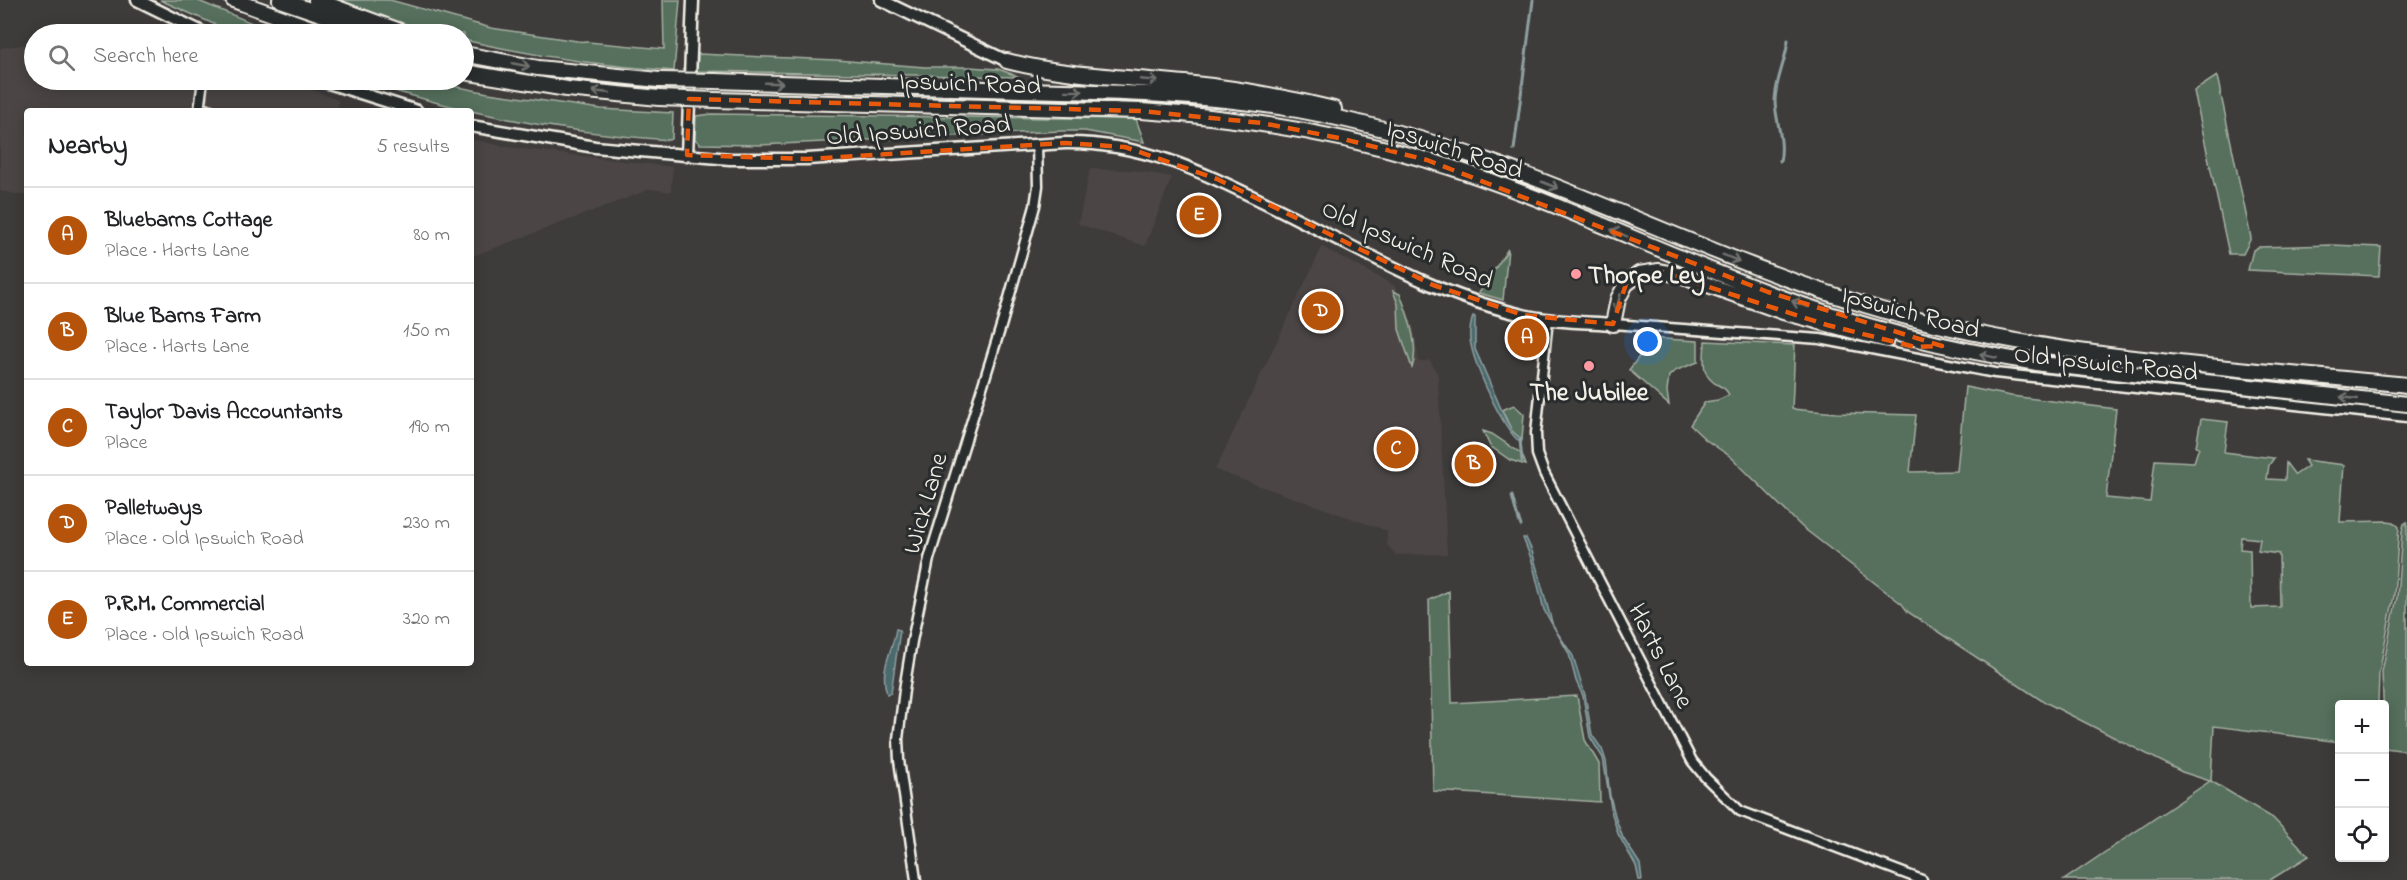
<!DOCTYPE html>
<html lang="en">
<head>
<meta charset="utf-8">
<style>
	:root { --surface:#fff; --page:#f2f2f2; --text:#202124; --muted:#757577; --line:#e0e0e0; --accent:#b45309 }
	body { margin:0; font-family:"Indie Flower",sans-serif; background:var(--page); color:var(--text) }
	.controls { position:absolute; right:18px; bottom:18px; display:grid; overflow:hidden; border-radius:6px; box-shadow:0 3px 15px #0003 }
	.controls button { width:54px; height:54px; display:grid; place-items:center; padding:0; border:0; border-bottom:2px solid var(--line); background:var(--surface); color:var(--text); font:30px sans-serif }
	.you { position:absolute; left:1648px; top:342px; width:21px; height:21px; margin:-15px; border:4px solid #fff; border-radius:50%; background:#1a73e8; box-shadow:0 0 0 9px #1a73e833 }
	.badge { display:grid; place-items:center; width:39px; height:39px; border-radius:50%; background:var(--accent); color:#fff; font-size:20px; font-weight:700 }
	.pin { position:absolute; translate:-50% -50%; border:3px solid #fff; box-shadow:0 2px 6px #0006 }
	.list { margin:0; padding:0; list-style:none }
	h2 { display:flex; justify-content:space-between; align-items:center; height:78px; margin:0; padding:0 24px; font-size:26px }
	h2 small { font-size:20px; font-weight:400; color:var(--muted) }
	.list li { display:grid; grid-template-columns:39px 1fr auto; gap:18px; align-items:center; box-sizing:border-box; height:96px; padding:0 24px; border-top:2px solid var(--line) }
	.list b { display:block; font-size:22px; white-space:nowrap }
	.list p { margin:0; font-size:20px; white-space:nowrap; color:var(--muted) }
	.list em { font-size:20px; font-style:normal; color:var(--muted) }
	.icon { flex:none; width:33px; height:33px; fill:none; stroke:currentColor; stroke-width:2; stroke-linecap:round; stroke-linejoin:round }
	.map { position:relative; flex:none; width:2407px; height:880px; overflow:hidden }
	.search { position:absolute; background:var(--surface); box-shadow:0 3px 15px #0003; left:24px; top:24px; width:450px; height:66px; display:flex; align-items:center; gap:15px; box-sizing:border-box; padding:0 21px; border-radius:33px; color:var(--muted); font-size:22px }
	.panel { position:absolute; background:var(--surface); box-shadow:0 3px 15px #0003; left:24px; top:108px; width:450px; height:558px; border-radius:6px }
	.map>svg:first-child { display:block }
	.built { fill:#4c4544 }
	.green { fill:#566f5d; stroke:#a5b0a2; stroke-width:1.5; fill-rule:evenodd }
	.water { fill:#4c6a6e; stroke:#8fa09f; stroke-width:1.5 }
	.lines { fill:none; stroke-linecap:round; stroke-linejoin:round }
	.stream { stroke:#8fa09f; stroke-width:3 }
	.minor-casing { stroke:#f4f1e8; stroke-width:13 }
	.tertiary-casing { stroke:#f4f1e8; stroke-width:15 }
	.trunk-casing { stroke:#f4f1e8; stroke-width:18 }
	.minor { stroke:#2a2d2e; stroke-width:8 }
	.tertiary { stroke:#2a2d2e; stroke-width:10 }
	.trunk { stroke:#2a2d2e; stroke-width:14 }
	.trunk-bridge-casing { stroke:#f4f1e8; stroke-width:18; stroke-linecap:butt }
	.trunk-bridge { stroke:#2a2d2e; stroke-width:14 }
	.oneway { stroke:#71726f }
	.marked { fill:none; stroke:#e8590c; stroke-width:4.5; stroke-dasharray:12 8; stroke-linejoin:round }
	.poi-dot { fill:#ff9aa2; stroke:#2a2d2e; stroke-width:2 }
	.labels { text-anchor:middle; stroke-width:6; stroke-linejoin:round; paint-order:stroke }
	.street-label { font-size:26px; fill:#f4f1e8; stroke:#2a2d2e }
	.poi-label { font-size:26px; font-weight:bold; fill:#f4f1e8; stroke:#2a2d2e; text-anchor:start }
</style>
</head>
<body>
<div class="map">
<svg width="2407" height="880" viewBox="0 0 2407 880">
	<rect width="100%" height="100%" fill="#3e3b3b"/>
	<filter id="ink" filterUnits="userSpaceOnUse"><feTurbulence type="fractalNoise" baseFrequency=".0167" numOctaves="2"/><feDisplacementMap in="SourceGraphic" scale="12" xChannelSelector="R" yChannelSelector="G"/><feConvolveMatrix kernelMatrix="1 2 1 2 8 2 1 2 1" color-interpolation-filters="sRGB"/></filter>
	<g filter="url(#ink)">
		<path class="built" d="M 34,43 L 34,80 L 287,80 L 338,100 L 338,111 L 27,111 L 27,196 L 0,191 L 0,48 Z
			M 471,139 L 507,147 L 673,167 L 671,192 L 651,189 L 471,257 Z
			M 1090,169 L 1132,170 L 1172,177 L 1145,246 L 1078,224 Z
			M 1322,247 L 1394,285 L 1404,302 L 1414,328 L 1419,362 L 1430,360 L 1438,375 L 1447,554 L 1396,555 L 1387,545 L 1387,531 L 1215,470 Z"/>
		<path class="green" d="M 160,0 L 196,0 L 279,34 L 236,34 Z
			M 333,0 L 390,0 L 491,28 L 577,41 L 664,49 L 663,0 L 680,0 L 674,71 C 603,66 533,56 464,40 L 464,34 L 439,34 L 426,31 Z
			M 698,54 L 836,60 L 925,67 L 969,67 L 998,69 L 1020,77 L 697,71 Z
			M 2217,76 L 2251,238 L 2243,254 L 2229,254 L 2194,91 Z
			M 360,80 L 424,80 L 488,93 L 601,109 L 673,113 L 672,138 L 669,140 C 563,133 460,113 360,80 Z
			M 712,114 L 1136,119 L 1144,142 L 1085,131 L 1061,131 L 759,145 L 700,144 L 695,139 L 696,116 Z
			M 2332,245 L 2381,247 L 2379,276 L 2248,270 L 2253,250 L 2258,247 Z
			M 1508,249 L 1503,300 L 1479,293 Z
			M 1393,291 L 1400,294 C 1407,312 1420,346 1412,368 L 1399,329 L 1398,304 Z
			M 1646,338 L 1698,341 L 1698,362 L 1677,370 L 1669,376 L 1667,391 L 1669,405 L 1629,370 L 1641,354 Z
			M 1705,341 L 1795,345 L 1792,409 L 1837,413 L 1916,415 L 1910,472 L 1957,471 L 1965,387 L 2011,396 L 2116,409 L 2106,498 L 2150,502 L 2155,460 L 2194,462 L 2199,447 L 2196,446 L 2201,419 L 2228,422 L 2224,452 L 2274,458 L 2269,465 L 2267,479 L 2285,480 L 2286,463 L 2295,475 L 2308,466 L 2304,460 L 2344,465 L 2340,522 L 2387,521 L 2394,522 L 2399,527 L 2394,596 L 2379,673 L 2378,704 L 2340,704 L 2339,742 L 2214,726 L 2211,781 L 2273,818 L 2309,856 L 2270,880 L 2064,880 L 2210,781 L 2182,772 L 2041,700 L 1908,612 L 1902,604 L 1802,527 L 1731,457 L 1706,440 L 1690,425 L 1705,402 L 1718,400 L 1729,395 C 1726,389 1724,388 1718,385 C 1700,376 1704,360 1705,341 ZM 2241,537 L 2260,539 L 2258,551 L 2279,554 L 2280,607 L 2251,608 L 2250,550 L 2240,549 Z
			M 1514,405 L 1524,414 L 1522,440 L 1512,431 L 1502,410 Z
			M 1483,431 L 1492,434 L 1522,454 L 1526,465 L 1510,460 L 1490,446 Z
			M 2407,522 L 2407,751 L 2385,748 L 2382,672 L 2397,597 L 2402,531 L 2404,524 Z
			M 1449,591 L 1452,703 L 1577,696 L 1585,740 L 1599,764 L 1600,802 L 1433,791 L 1429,600 Z"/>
		<path class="water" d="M 1473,316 L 1475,317 L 1475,349 L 1506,420 L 1512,431 L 1522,440 L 1521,443 C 1502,429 1473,363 1470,339 C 1469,331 1471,323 1473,316 Z
			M 1523,538 L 1526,538 L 1532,551 L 1553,626 L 1573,656 L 1585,695 L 1592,735 L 1602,749 L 1606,761 L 1610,796 L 1616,819 L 1623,838 L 1640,864 L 1642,880 L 1639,880 L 1636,866 L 1618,834 L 1612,814 L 1603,758 L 1590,737 L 1583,696 L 1576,681 L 1569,654 L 1544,610 L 1532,561 Z
			M 896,629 L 900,630 L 891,693 L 887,694 C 879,668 892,654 896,629 Z"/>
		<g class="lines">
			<path class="stream" d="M 1514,150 L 1533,0
				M 1780,161 C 1785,140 1775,120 1775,100 C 1776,78 1786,61 1788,40
				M 1520,440 L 1522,461
				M 1512,496 L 1517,515
				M 1518,517 L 1521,526"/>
			<g class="minor-casing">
				<path id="minor" d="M 199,109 L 211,110
					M 199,111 L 203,80
					M 1548,319 L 1536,433 L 1537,454 L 1544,473 L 1692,761 L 1706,778 L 1740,811 L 1922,880
					M 1613,324 L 1820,339 L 1995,373 L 2407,417
					M 916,880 L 899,760 L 898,739 L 904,690 L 912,641 L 929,559 L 1002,323 L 1035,206 L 1038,186 L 1037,144"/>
			</g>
			<g class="tertiary-casing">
				<path id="tertiary" d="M 137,0 L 206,34
					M 881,0 L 1007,61
					M 319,80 L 417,111
					M 471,126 L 595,147 L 730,159 L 807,159 L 1065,143 C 1145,142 1206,174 1276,208 C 1328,234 1379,262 1432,285 C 1461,297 1492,308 1523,315 C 1552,322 1584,322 1613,324
					M 687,155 L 693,0"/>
			</g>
			<g class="trunk-casing">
				<path id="trunk" d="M 233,0 L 328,34
					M 280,0 L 380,34
					M 316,0 L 408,34
					M 464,54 L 538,68 L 659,80
					M 1007,61 C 1065,76 1126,77 1185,83 C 1235,88 1286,97 1334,109
					M 464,72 L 567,89 L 659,98
					M 715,81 C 817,84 919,87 1020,90 C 1113,92 1206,94 1298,110 C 1363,122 1429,140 1491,162 C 1617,207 1737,266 1865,305 C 2039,359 2227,366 2407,385
					M 715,100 L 1141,111 C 1237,117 1334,133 1427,160 C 1544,195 1654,250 1769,293 C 1860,327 1954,351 2050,365 L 2407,404
					M 1613,324 L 1618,299 L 1626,284 L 1639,274 L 1659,271 L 1683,276 L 1783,312 L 1887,340"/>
			</g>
			<use href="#minor" class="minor"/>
			<use href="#tertiary" class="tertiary"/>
			<use href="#trunk" class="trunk"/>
			<g class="trunk-bridge-casing">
				<path id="trunk-bridge" d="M 659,80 L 715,81
					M 659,98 L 715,100"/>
			</g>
			<use href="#trunk-bridge" class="trunk-bridge"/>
		</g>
		<defs><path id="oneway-shaft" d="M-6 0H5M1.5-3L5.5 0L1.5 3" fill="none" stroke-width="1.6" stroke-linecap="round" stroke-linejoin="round" transform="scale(1.5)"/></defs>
		<g class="oneway">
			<use href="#oneway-shaft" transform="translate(521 65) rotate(11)"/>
			<use href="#oneway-shaft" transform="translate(1149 80) rotate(5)"/>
			<use href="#oneway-shaft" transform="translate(774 83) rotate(2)"/>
			<use href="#oneway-shaft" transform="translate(1074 91) rotate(1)"/>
			<use href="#oneway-shaft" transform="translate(601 92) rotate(-174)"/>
			<use href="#oneway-shaft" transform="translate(1550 185) rotate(22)"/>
			<use href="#oneway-shaft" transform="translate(1619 233) rotate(-157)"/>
			<use href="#oneway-shaft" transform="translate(1731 258) rotate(22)"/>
			<use href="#oneway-shaft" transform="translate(1618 303) rotate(106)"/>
			<use href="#oneway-shaft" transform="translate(1800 304) rotate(-160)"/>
			<use href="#oneway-shaft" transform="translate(1988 356) rotate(-168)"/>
			<use href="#oneway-shaft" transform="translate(2349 398) rotate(-174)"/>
		</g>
	</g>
	<path class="marked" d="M 689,99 L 1141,111 L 1262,123 L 1339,138 L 1427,160 L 1768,292 L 1942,346 L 1915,347 L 1827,325 L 1659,271 L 1639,274 L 1626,284 L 1613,324 L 1523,315 L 1433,285 L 1217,179 L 1125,147 L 1065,143 L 807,159 L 687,155 Z"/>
	<g class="poi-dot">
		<circle cx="1576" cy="274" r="6"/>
		<circle cx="1589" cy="366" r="6"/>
	</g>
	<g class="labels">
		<g class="street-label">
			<text transform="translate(970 82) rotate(2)" y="9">Ipswich Road</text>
			<text transform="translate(918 129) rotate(-4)" y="9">Old Ipswich Road</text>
			<text transform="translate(1455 148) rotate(18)" y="9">Ipswich Road</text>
			<text transform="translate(1408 243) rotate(24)" y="9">Old Ipswich Road</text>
			<text transform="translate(1911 311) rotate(15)" y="9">Ipswich Road</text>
			<text transform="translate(2106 362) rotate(6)" y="9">Old Ipswich Road</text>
			<text transform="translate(924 503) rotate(-74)" y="9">Wick Lane</text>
			<text transform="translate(1662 655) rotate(63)" y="9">Harts Lane</text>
		</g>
		<g class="poi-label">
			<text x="1588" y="283">Thorpe Ley</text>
			<text x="1589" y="400" text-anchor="middle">The Jubilee</text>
		</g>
	</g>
</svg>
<div class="controls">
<button>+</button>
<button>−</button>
<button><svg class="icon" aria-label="locate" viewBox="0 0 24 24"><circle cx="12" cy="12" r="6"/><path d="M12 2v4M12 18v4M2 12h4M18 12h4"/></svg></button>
</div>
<div class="you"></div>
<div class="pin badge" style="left:1527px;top:338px">A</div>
<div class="pin badge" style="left:1474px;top:464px">B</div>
<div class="pin badge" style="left:1396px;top:449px">C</div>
<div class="pin badge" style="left:1321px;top:311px">D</div>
<div class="pin badge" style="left:1199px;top:215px">E</div>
<div class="search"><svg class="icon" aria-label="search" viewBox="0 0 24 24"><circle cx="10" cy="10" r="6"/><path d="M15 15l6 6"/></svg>Search here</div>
<section class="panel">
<h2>Nearby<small>5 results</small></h2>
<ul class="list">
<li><span class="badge">A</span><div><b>Bluebarns Cottage</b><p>Place · Harts Lane</p></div><em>80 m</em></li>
<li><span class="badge">B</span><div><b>Blue Barns Farm</b><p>Place · Harts Lane</p></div><em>150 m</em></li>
<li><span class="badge">C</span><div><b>Taylor Davis Accountants</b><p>Place</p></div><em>190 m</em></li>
<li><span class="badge">D</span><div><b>Palletways</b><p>Place · Old Ipswich Road</p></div><em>230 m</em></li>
<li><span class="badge">E</span><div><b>P.R.M. Commercial</b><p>Place · Old Ipswich Road</p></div><em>320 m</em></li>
</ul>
</section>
</div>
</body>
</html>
